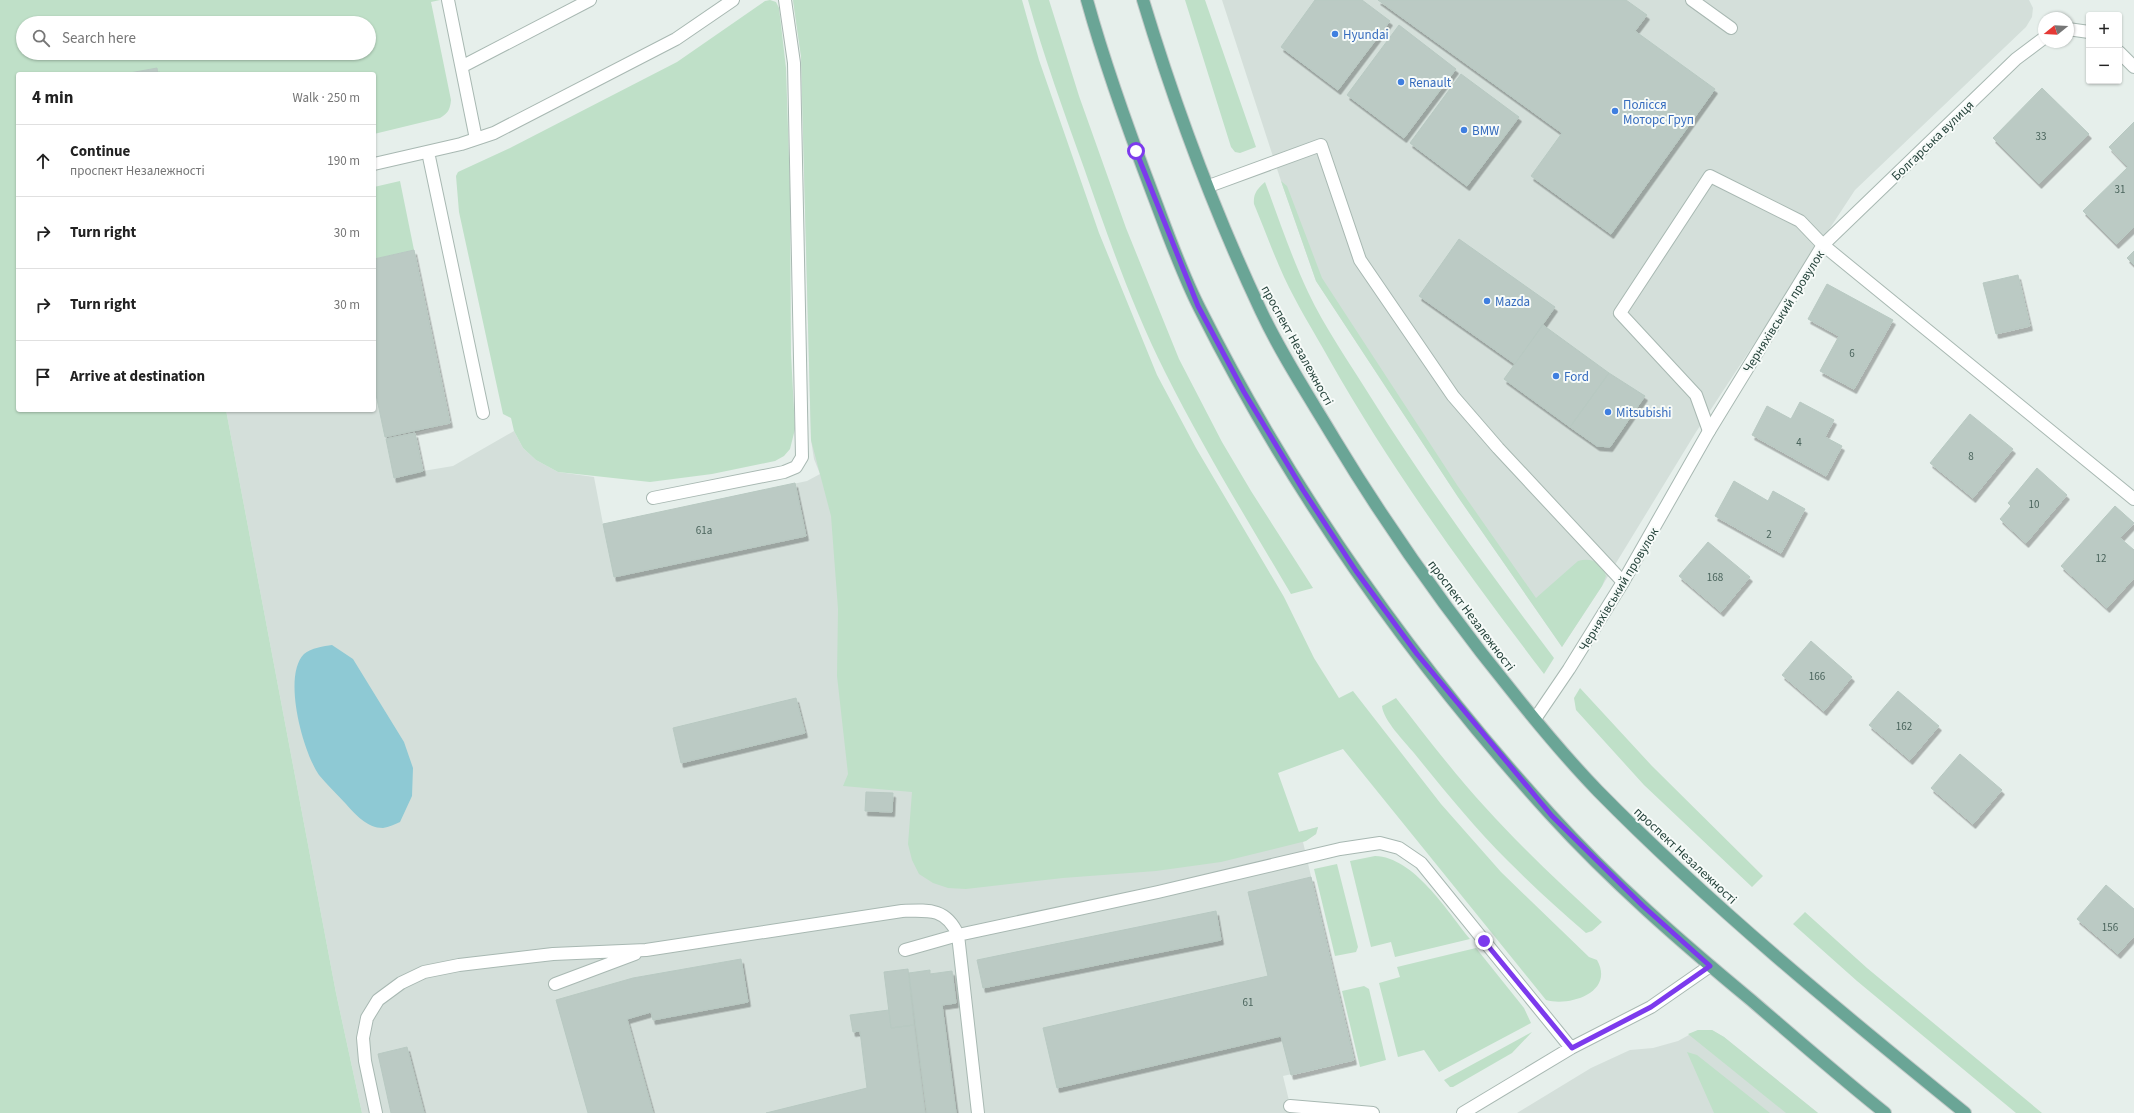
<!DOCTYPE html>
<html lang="en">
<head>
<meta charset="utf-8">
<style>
	:root { --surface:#fff; --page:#f6f6f6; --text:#222; --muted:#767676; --line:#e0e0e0 }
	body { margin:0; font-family:"Source Sans 3",sans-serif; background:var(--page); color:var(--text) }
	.controls { position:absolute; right:12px; top:12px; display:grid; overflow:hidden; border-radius:4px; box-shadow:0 1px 3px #0004 }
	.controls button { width:36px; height:36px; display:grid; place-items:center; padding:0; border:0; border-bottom:1px solid var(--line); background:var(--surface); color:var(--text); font:20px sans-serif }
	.compass { position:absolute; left:2038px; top:12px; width:36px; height:36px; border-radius:50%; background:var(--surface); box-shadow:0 1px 3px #0004; rotate:252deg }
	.stop { position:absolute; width:12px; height:12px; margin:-9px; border:3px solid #7c3aed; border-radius:50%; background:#fff }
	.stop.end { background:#7c3aed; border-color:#fff; box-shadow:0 1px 4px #0008 }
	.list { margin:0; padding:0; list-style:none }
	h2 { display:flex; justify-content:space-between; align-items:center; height:52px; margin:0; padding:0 16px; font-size:17px }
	h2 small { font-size:13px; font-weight:400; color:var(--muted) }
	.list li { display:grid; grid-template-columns:26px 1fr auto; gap:12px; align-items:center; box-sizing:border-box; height:72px; padding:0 16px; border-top:1px solid var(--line) }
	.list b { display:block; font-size:15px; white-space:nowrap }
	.list p { margin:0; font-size:13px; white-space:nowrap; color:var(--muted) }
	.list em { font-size:13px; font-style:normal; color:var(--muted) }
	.icon { flex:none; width:22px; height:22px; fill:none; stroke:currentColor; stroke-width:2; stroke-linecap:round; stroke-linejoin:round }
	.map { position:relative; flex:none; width:2134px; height:1113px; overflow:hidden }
	.search { position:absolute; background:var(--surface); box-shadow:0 1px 3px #0004; left:16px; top:16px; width:360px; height:44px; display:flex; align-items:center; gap:10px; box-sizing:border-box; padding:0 14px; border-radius:22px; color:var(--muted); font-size:15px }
	.panel { position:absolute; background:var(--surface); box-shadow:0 1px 3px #0004; left:16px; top:72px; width:360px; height:340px; border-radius:4px }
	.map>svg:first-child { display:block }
	.built { fill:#d4dfda }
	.green { fill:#bfe0c8; fill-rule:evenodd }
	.water { fill:#8ec9d4 }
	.building { fill:#bbcac4; stroke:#b8c9c2; filter:url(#shadow) }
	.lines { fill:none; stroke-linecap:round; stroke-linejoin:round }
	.service-casing { stroke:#a8b8b2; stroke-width:14 }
	.minor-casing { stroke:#a8b8b2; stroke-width:14 }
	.primary-casing { stroke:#c2cac8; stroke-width:14 }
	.service { stroke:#fff; stroke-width:12 }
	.minor { stroke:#fff; stroke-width:12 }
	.primary { stroke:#6aa596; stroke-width:12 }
	.route { stroke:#7c3aed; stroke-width:5 }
	.shop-dot { fill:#3f7fe0; stroke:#f7fbf9; stroke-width:1.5 }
	.labels { text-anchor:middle; stroke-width:4; stroke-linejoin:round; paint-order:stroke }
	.number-label { font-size:11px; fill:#4a645c }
	.shop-label { font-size:13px; fill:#366cbe; stroke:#f7fbf9; text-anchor:start }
	.street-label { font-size:13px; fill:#24423a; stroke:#f7fbf9 }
</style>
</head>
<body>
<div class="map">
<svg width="2134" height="1113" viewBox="0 0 2134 1113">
	<defs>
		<filter id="shadow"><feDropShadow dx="2.5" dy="4.5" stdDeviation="0" flood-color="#0004"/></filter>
	</defs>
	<rect width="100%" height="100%" fill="#e6efeb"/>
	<path class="built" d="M 793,0 L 1298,832 L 1318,827 L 1316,834 L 1303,842 L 1354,1060 L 1283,1076 L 1292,1113 L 362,1113 L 336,993 L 226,410 L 374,410 L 374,259 L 414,250 L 450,423 L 415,433 L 423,471 L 453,466 L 514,431 L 523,448 L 536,460 L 558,472 L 594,477 L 603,524 L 807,481 L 820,474 L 814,459 L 811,440 L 801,56 Z
		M 1222,0 L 2029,0 L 2033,8 L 2032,17 L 2026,27 L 1855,190 L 1696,432 L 1602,586 L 1562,647 L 1458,497 L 1316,281 L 1281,181 Z
		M 1698,1030 L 1712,1030 L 1724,1037 L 1818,1113 L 1517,1113 L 1591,1068 L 1630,1050 L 1653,1048 L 1678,1041 Z"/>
	<path class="green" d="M 0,0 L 440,0 L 431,2 L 451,100 C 450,110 448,113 440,118 L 374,134 L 374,74 L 18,74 L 18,410 L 226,410 L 336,993 L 362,1113 L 0,1113 ZM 23,23 L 369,23 L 369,53 L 23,53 Z
		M 770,0 L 776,2 L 779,8 L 786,68 L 790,189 L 791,354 L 795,429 L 790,449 L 784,456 L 775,461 L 712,474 L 650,482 L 558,472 L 536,460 L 523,448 L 514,431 L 511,418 L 503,414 L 459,212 L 456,176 L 458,172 L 510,148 L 677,62 L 765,1 Z
		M 793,0 L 1022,0 L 1039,60 L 1099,233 L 1157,375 L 1196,448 L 1284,597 L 1314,658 L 1339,698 L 1353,691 L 1441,804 L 1501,872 L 1589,957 L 1597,960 C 1615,992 1570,1007 1546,1000 L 1343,749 L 1278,773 L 1299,832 L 1318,827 L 1316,834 L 1306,841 L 1221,862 L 1156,871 L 1063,878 L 966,889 L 948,888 L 933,883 L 919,874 L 912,860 L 908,844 L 912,792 L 843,786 L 848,774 L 837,676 L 838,609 L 831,516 L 811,440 L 801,56 Z
		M 1028,0 L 1049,0 L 1079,96 L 1126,228 L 1179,359 L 1222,442 L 1251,491 L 1313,588 L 1291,594 C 1248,521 1203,448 1165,372 C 1132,306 1108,237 1084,168 C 1064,112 1044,57 1028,0 Z
		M 1185,0 L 1205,0 L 1256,147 L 1240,153 L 1235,152 L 1231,147 Z
		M 400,181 L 414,250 L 374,259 L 374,187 Z
		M 1281,181 L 1287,186 L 1322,278 L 1457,485 L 1536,598 L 1578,561 C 1592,557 1602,563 1606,576 L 1602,586 L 1562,647 L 1458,497 L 1316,281 Z
		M 1265,182 C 1279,219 1291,256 1308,292 C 1325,328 1349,362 1370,396 C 1427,487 1490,573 1554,658 L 1544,674 C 1466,572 1392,470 1329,359 C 1314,332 1297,305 1284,277 C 1273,253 1264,228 1254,204 C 1253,194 1257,189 1265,182 Z
		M 1580,688 L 1652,766 L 1763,876 L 1752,887 L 1644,785 L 1576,710 L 1574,698 Z
		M 1396,698 C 1425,735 1453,772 1485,807 C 1522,848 1562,885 1602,922 L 1592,931 L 1586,933 C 1559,910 1533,886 1508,861 C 1474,827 1444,790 1414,753 C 1405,742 1383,720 1382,706 Z
		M 1375,856 C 1414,857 1447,911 1470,939 L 1395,957 L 1391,942 L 1371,947 L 1350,861 Z
		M 1337,864 L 1358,947 L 1356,952 L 1335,956 L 1314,869 Z
		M 1805,912 L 1867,968 L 2042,1113 L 2016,1113 L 1857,981 L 1793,924 Z
		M 1476,948 L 1524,1008 L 1531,1023 L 1439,1072 L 1424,1050 L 1398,1057 L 1379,983 L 1400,977 L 1397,967 Z
		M 1364,986 L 1369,989 L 1386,1060 L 1360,1067 L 1342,991 Z
		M 1698,1030 L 1712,1030 L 1724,1037 L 1818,1113 L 1786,1113 L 1688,1034 Z
		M 1532,1032 L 1512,1053 L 1453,1087 L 1450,1087 L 1444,1080 Z
		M 1687,1052 L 1697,1055 L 1770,1113 L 1714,1113 Z"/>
	<path class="water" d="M 332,645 L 353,659 L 404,742 L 413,768 L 412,796 L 400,822 C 395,824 389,827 383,828 C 367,828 355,814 346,804 C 337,794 327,785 319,775 C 303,752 282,676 304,654 C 311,648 324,646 332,645 Z"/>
	<path class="building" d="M 1315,0 L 1362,0 L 1390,21 L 1338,90 L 1281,47 Z
		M 1378,0 L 1626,0 L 1647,15 L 1635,31 L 1715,89 L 1611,234 L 1531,176 L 1562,133 Z
		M 1399,25 L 1456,69 L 1404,138 L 1347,95 Z
		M 157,68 L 158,74 L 124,74 Z
		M 1461,74 L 1519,117 L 1467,186 L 1410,143 Z
		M 2042,88 L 2089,134 L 2039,184 L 1993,138 Z
		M 2134,122 L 2134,227 L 2116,244 L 2083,211 L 2128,167 L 2109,147 Z
		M 1459,239 L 1555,307 L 1515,364 L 1419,296 Z
		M 414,250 L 450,423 L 385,437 L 374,385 L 374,259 Z
		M 2134,251 L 2134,265 L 2127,258 Z
		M 2018,275 L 2030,326 L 1996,334 L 1983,283 Z
		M 1827,284 L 1893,320 L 1854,389 L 1820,371 L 1839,336 L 1808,319 Z
		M 1543,325 L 1609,373 L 1570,427 L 1504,379 Z
		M 1609,373 L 1645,396 L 1610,447 L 1597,446 L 1570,427 Z
		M 1800,402 L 1834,420 L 1825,437 L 1842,446 L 1826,476 L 1752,435 L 1767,406 L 1791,419 Z
		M 1970,414 L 2013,449 L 1973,498 L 1930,463 Z
		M 415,433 L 423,471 L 394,478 L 386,439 Z
		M 2037,468 L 2067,495 L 2026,543 L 2000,519 L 2011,506 L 2008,503 Z
		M 1734,481 L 1768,501 L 1773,491 L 1805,509 L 1781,553 L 1715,516 Z
		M 795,483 L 806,536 L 614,577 L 603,524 Z
		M 2115,506 L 2134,523 L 2120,538 L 2134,550 L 2134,578 L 2107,608 L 2061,566 Z
		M 1708,542 L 1750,577 L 1721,612 L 1679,576 Z
		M 1811,641 L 1852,677 L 1824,711 L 1782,675 Z
		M 1898,691 L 1939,726 L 1910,760 L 1869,725 Z
		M 796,698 L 805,733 L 681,763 L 673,728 Z
		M 1960,754 L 2002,790 L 1973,824 L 1931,788 Z
		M 866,792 L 893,793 L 892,812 L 865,811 Z
		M 1311,877 L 1354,1060 L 1291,1075 L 1281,1036 L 1057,1088 L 1043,1028 L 1268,976 L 1248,892 Z
		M 2106,885 L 2134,909 L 2134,936 L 2118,954 L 2077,919 Z
		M 1216,911 L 1221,940 L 983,988 L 977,960 Z
		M 741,959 L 748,1002 L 653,1020 L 651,1012 L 627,1019 L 653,1113 L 588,1113 L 556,1000 L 633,978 Z
		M 908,969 L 914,1025 L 891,1028 L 884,972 Z
		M 930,970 L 930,974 L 952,971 L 956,1003 L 942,1005 L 956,1113 L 927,1113 L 909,973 Z
		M 889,1010 L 891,1028 L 914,1025 L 925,1113 L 766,1113 L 867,1088 L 860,1031 L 853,1032 L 850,1015 Z
		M 407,1047 L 424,1113 L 391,1113 L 378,1054 Z"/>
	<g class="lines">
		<g class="service-casing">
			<path id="service" d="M 448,0 L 476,139
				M 1692,0 L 1731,28
				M 463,66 L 590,0
				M 428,152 L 483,413
				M 374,164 L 461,144 L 494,133 L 676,39 L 733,0
				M 1209,186 L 1321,145 L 1360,260 L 1453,396 L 1498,448 L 1623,582
				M 1709,431 L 1696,395 L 1620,313 L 1710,176 L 1800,221 L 1823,245
				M 653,498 L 784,472 L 796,467 L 802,457 L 794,63 L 785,0
				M 905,950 L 958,935 L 1158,892 L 1340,849 L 1380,843 L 1399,848 L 1421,863 L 1571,1048
				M 555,984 L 635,954
				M 1290,1106 L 1373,1113
				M 376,1113 L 365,1061 L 363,1038 L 367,1018 L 378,1000 L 401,983 L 424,972 L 459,965 L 553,954 L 646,950 L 902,911 C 929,910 946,908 958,935 L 978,1113
				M 1463,1113 L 1571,1048 L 1651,1007 L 1710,966"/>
		</g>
		<g class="minor-casing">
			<path id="minor" d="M 2068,29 L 2089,32
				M 2119,52 L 2134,67
				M 1823,245 L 2134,499
				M 1535,719 L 1569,669 L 1623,582 L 1709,431 L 1823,245 L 2016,59 L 2044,38"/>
		</g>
		<g class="primary-casing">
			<path id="primary" d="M 1087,0 C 1105,65 1128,129 1152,192 C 1167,231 1181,272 1200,309 C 1292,492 1413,663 1550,814 C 1612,882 1681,942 1751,1000 C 1795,1038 1839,1076 1885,1113
				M 1143,0 C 1175,106 1214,211 1261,311 C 1282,356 1310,398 1335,440 C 1390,531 1452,618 1519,700 C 1544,731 1570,762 1598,791 C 1712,907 1838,1010 1965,1113"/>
		</g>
		<use href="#service" class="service"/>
		<use href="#minor" class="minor"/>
		<use href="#primary" class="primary"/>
	</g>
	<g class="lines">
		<path class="route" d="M 1136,151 L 1198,306 L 1244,392 L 1303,490 L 1356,571 L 1417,654 L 1552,816 L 1643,906 L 1710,966 L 1651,1007 L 1572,1048 L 1484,941"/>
	</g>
	<g class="shop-dot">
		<circle cx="1335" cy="34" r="4"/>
		<circle cx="1401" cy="82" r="4"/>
		<circle cx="1615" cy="111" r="4"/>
		<circle cx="1464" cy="130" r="4"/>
		<circle cx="1487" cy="301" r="4"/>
		<circle cx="1556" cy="376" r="4"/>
		<circle cx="1608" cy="412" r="4"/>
	</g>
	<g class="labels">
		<g class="number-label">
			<text x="2041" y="140">33</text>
			<text x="2120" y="193">31</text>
			<text x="1852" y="357">6</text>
			<text x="1799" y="446">4</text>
			<text x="1971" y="460">8</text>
			<text x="2034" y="508">10</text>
			<text x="704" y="534">61а</text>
			<text x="1769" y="538">2</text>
			<text x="2101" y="562">12</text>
			<text x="1715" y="581">168</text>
			<text x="1817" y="680">166</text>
			<text x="1904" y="730">162</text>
			<text x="2110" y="931">156</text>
			<text x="1248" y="1006">61</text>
		</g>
		<g class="shop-label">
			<text x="1343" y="39">Hyundai</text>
			<text x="1409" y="87">Renault</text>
			<text x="1623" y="109">Полісся<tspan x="1623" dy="15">Моторс Груп</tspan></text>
			<text x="1472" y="135">BMW</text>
			<text x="1495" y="306">Mazda</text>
			<text x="1564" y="381">Ford</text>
			<text x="1616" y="417">Mitsubishi</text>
		</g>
		<g class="street-label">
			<text transform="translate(1932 140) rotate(-44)" y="5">Болгарська вулиця</text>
			<text transform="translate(1783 311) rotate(-58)" y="5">Черняхівський провулок</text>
			<text transform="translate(1298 345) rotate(61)" y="5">проспект Незалежності</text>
			<text transform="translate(1618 589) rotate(-59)" y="5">Черняхівський провулок</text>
			<text transform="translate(1472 615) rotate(53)" y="5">проспект Незалежності</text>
			<text transform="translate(1686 855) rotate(43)" y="5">проспект Незалежності</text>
		</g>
	</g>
</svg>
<div class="controls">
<button>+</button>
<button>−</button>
</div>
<svg class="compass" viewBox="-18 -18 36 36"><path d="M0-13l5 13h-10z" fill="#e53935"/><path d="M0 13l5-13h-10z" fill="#767676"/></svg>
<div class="stop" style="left:1136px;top:151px"></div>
<div class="stop end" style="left:1484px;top:941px"></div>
<div class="search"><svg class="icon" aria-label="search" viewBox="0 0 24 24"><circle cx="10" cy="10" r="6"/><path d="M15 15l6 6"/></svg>Search here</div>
<section class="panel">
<h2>4 min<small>Walk · 250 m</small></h2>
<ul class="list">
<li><svg class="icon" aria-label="ahead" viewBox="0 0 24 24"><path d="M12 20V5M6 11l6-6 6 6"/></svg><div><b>Continue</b><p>проспект Незалежності</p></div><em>190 m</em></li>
<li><svg class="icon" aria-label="right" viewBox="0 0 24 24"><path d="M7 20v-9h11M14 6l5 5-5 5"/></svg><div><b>Turn right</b></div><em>30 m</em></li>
<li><svg class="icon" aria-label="right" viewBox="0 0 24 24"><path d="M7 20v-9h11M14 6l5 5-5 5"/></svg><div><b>Turn right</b></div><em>30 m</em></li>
<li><svg class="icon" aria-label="arrive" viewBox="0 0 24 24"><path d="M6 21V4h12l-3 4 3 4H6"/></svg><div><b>Arrive at destination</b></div></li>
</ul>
</section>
</div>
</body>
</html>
